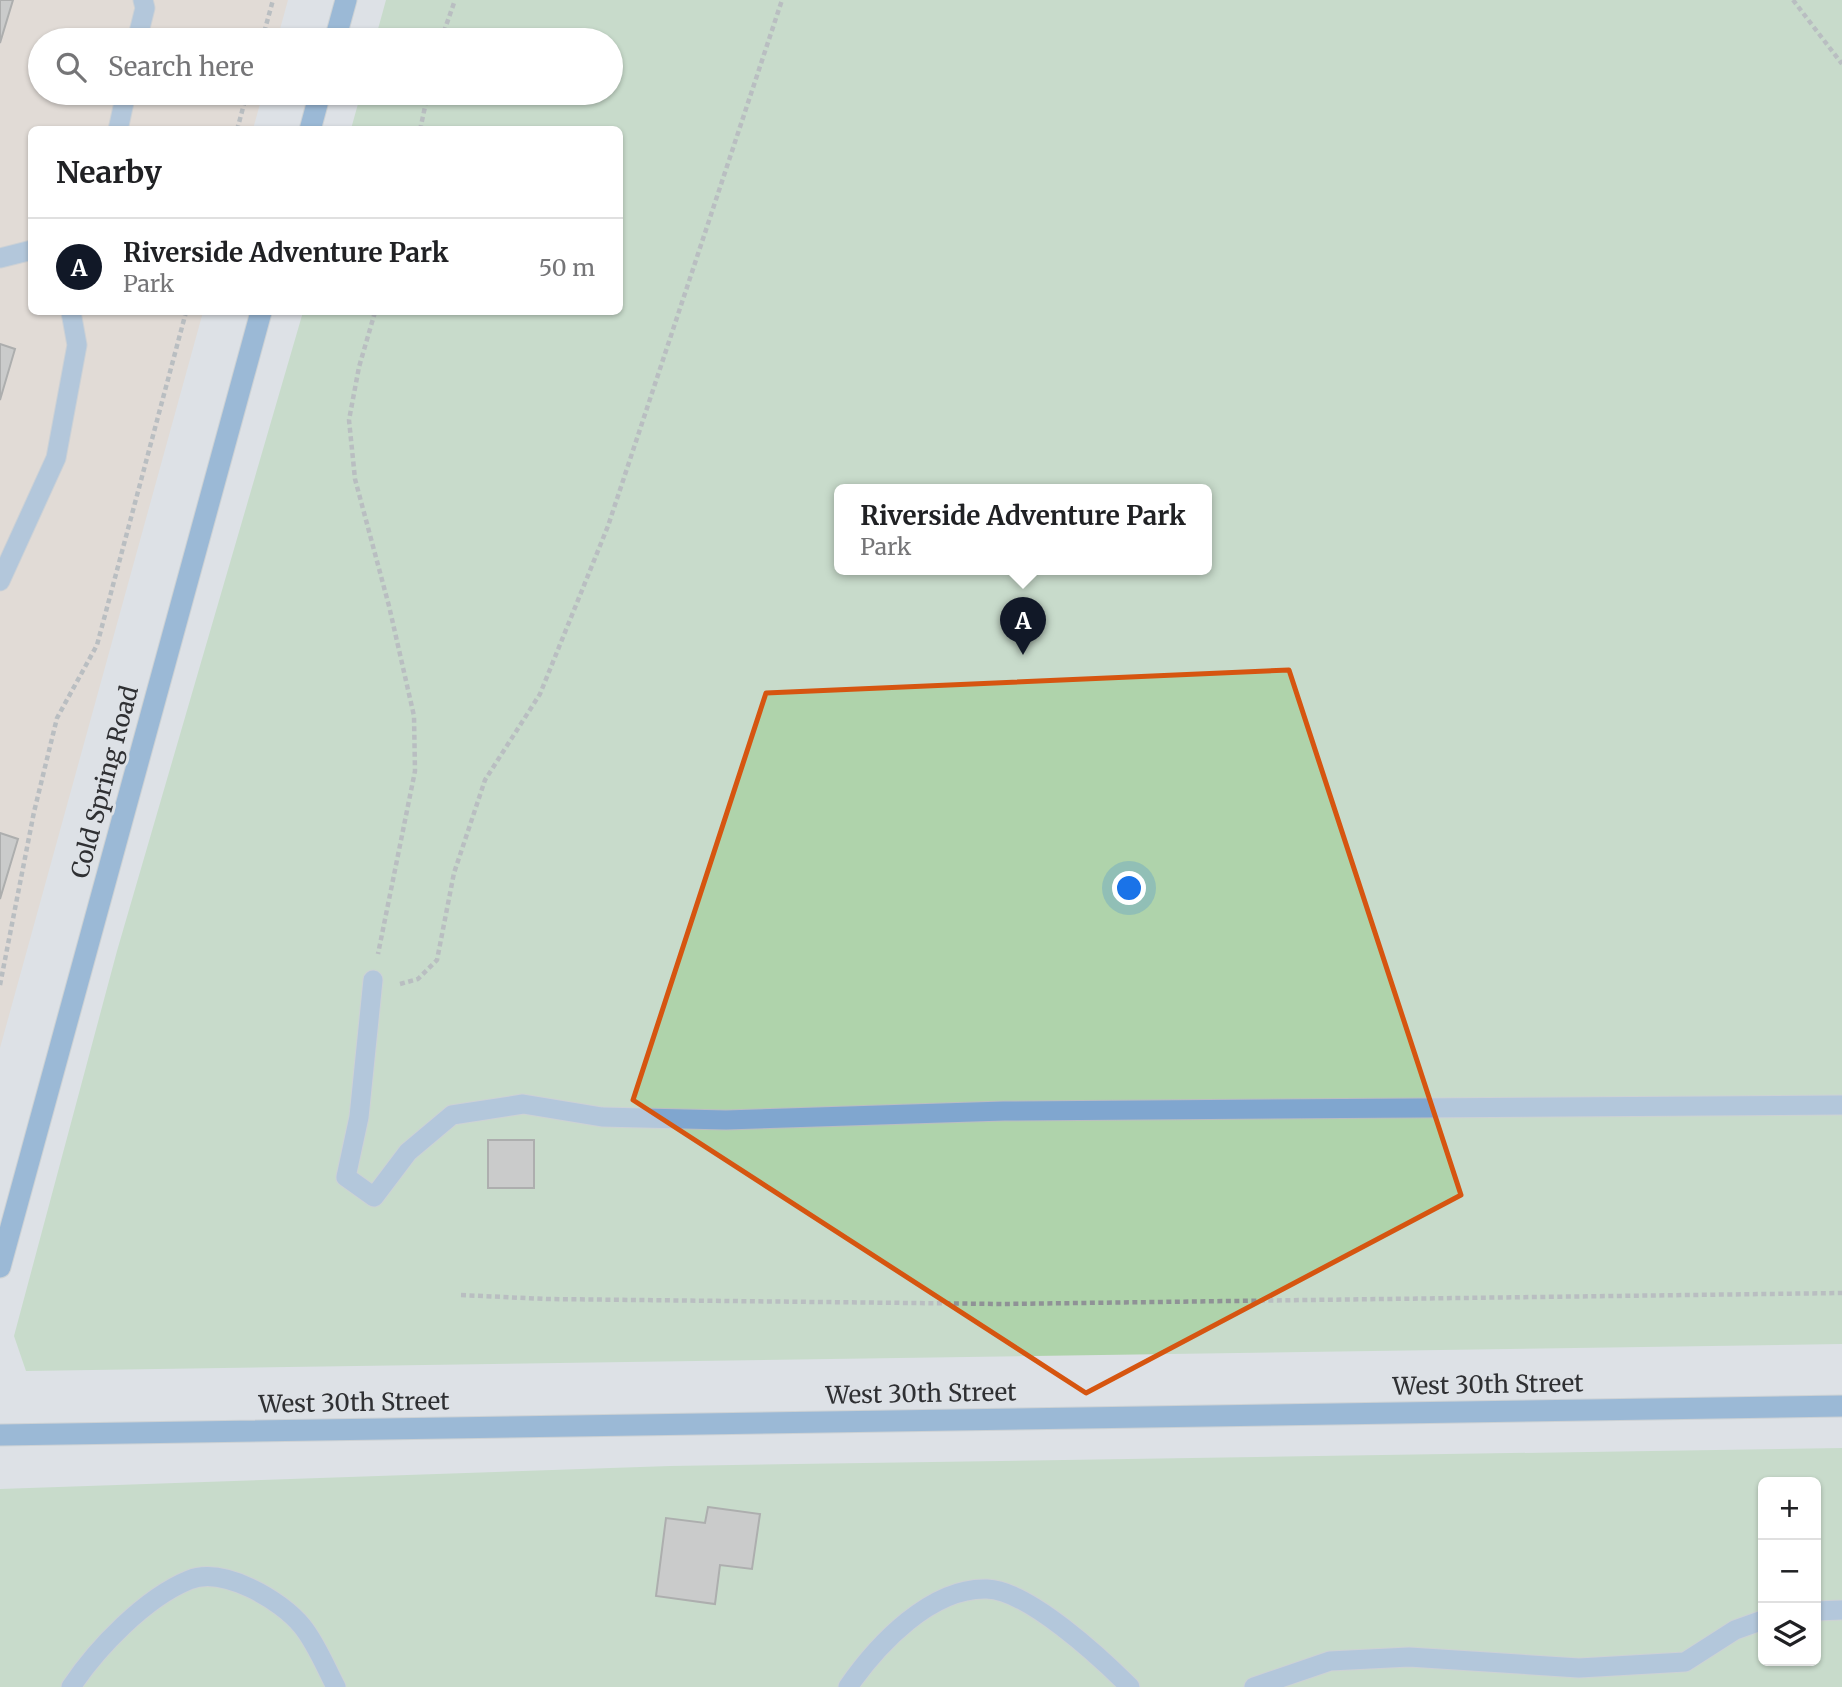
<!DOCTYPE html>
<html lang="en">
<head>
<meta charset="utf-8">
<style>
	:root { --surface:#fff; --page:#f6f6f6; --text:#202124; --muted:#757577; --line:#e0e0e0; --accent:#111827 }
	body { margin:0; font-family:Merriweather,serif; background:var(--page); color:var(--text) }
	.controls { position:absolute; right:21px; bottom:21px; display:grid; overflow:hidden; border-radius:10px; box-shadow:0 2px 5px #0004 }
	.controls button { width:63px; height:63px; display:grid; place-items:center; padding:0; border:0; border-bottom:2px solid var(--line); background:var(--surface); color:var(--text); font:35px sans-serif }
	.you { position:absolute; left:1130px; top:889px; width:24px; height:24px; margin:-18px; border:5px solid #fff; border-radius:50%; background:#1a73e8; box-shadow:0 0 0 10px #1a73e833 }
	.badge { display:grid; place-items:center; width:46px; height:46px; border-radius:50%; background:var(--accent); color:#fff; font-size:23px; font-weight:700 }
	.pin { position:absolute; translate:-50% -58px; filter:drop-shadow(0 2px 4px #0008) }
	.pin::after { content:''; position:absolute; top:37px; width:24px; height:21px; background:inherit; clip-path:polygon(0 0,100% 0,50% 100%) }
	.popup { position:absolute; left:834px; top:484px; width:378px; height:91px; box-sizing:border-box; display:grid; place-content:center; border-radius:10px; background:var(--surface); filter:drop-shadow(0 2px 5px #0005); font-size:23px; white-space:nowrap; color:var(--muted) }
	.popup b { font-size:26px; color:var(--text) }
	.popup::after { content:''; position:absolute; left:50%; top:100%; margin-left:-14px; border:14px solid transparent; border-top-color:var(--surface) }
	.list { margin:0; padding:0; list-style:none }
	h2 { display:flex; justify-content:space-between; align-items:center; height:91px; margin:0; padding:0 28px; font-size:30px }
	h2 small { font-size:23px; font-weight:400; color:var(--muted) }
	.list li { display:grid; grid-template-columns:46px 1fr auto; gap:21px; align-items:center; box-sizing:border-box; height:98px; padding:0 28px; border-top:2px solid var(--line) }
	.list b { display:block; font-size:26px; white-space:nowrap }
	.list p { margin:0; font-size:23px; white-space:nowrap; color:var(--muted) }
	.list em { font-size:23px; font-style:normal; color:var(--muted) }
	.icon { flex:none; width:38px; height:38px; fill:none; stroke:currentColor; stroke-width:2; stroke-linecap:round; stroke-linejoin:round }
	.map { position:relative; flex:none; width:1842px; height:1687px; overflow:hidden }
	.search { position:absolute; background:var(--surface); box-shadow:0 2px 5px #0004; left:28px; top:28px; width:595px; height:77px; display:flex; align-items:center; gap:18px; box-sizing:border-box; padding:0 24px; border-radius:38px; color:var(--muted); font-size:26px }
	.panel { position:absolute; background:var(--surface); box-shadow:0 2px 5px #0004; left:28px; top:126px; width:595px; height:189px; border-radius:10px }
	.map>svg:first-child { display:block }
	.education { fill:#e7d2c4 }
	.green { fill:#afd3ab; fill-rule:evenodd }
	.building { fill:#b4b0ab; stroke:#73706b; stroke-width:2 }
	.lines { fill:none; stroke-linecap:round; stroke-linejoin:round }
	.lane-casing { stroke:#babec2; stroke-width:21 }
	.secondary-casing { stroke:#babec2; stroke-width:23 }
	.path { stroke:#8f9296; stroke-width:4.5; stroke-dasharray:5 3.5; stroke-linecap:butt }
	.lane { stroke:#80a6cf; stroke-width:19 }
	.secondary { stroke:#4d88c4; stroke-width:21 }
	.marked { fill:none; stroke:#d65510; stroke-width:5; stroke-linejoin:round }
	.labels { text-anchor:middle; stroke-width:6; stroke-linejoin:round; paint-order:stroke }
	.street-label { font-size:24px; fill:#2f3033; stroke:#dde1e6 }
</style>
</head>
<body>
<div class="map">
<svg width="1842" height="1687" viewBox="0 0 1842 1687">
	<rect width="100%" height="100%" fill="#dde1e6"/>
	<path class="education" d="M 0,0 L 288,0 L 277,40 L 40,40 L 40,93 L 263,93 L 253,129 L 32,130 L 32,312 L 203,312 L 0,1048 Z"/>
	<path class="green" d="M 386,0 L 1842,0 L 1842,1344 L 26,1371 L 14,1336 L 117,951 L 303,312 L 620,312 L 620,130 L 351,129 L 361,93 L 611,93 L 611,40 L 375,40 ZM 839,489 L 1207,489 L 1207,569 L 839,569 Z
		M 1842,1448 L 1842,1687 L 0,1687 L 0,1489 L 670,1466 ZM 1763,1482 L 1816,1482 L 1816,1661 L 1763,1661 Z"/>
	<path class="building" d="M 0,0 L 13,0 L 0,43 Z
		M 0,344 L 15,349 L 0,400 Z
		M 0,833 L 18,839 L 0,899 Z
		M 488,1140 L 534,1140 L 534,1188 L 488,1188 Z
		M 708,1507 L 760,1514 L 752,1569 L 720,1565 L 715,1604 L 656,1596 L 666,1518 L 705,1523 Z"/>
	<g class="lines">
		<g class="lane-casing">
			<path id="lane" d="M 137,40 L 145,8 L 143,0
				M 118,130 L 126,93
				M 0,258 L 32,250
				M 0,581 L 56,458 L 77,345 L 71,312
				M 373,980 L 359,1117 L 346,1177 L 374,1197 L 408,1152 L 452,1115 L 523,1104 L 602,1117 L 726,1120 L 1004,1111 L 1842,1105
				M 1816,1611 L 1842,1610
				M 71,1687 C 97,1648 145,1598 189,1580 C 223,1566 281,1600 302,1626 C 316,1643 326,1668 336,1687
				M 848,1687 C 877,1645 931,1587 987,1589 C 1028,1590 1101,1658 1130,1687
				M 1254,1687 L 1330,1661 L 1409,1657 L 1579,1668 L 1685,1662 L 1735,1630 L 1763,1620"/>
		</g>
		<g class="secondary-casing">
			<path id="secondary" d="M 335,40 L 346,0
				M 310,130 L 320,93
				M 0,1267 L 261,312
				M 0,1435 L 1842,1406"/>
		</g>
		<path class="path" d="M 1793,0 L 1842,64
			M 262,40 L 273,0
			M 441,40 L 455,0
			M 237,130 L 247,93
			M 420,130 L 428,93
			M 375,312 L 359,367 L 349,420 L 355,479 L 389,606 L 414,716 L 415,771 L 378,954
			M 400,984 L 418,979 L 437,960 L 454,873 L 485,780 L 540,694 L 608,526 L 782,0
			M 0,985 L 34,812 L 57,718 L 97,645 L 186,312
			M 461,1295 L 546,1299 L 1003,1304 L 1842,1293"/>
		<use href="#lane" class="lane"/>
		<use href="#secondary" class="secondary"/>
	</g>
	<path d="M0 0H1842V1687H0ZM 1289,670 L 1461,1195 L 1086,1393 L 633,1100 L 766,693 Z" fill="#dde1e6" fill-opacity=".55" fill-rule="evenodd"/>
	<path class="marked" d="M 1289,670 L 1461,1195 L 1086,1393 L 633,1100 L 766,693 Z"/>
	<g class="labels">
		<g class="street-label">
			<text transform="translate(105 782) rotate(-75)" y="8">Cold Spring Road</text>
			<text transform="translate(1488 1385) rotate(-1)" y="8">West 30th Street</text>
			<text transform="translate(921 1394) rotate(-1)" y="8">West 30th Street</text>
			<text transform="translate(354 1403) rotate(-1)" y="8">West 30th Street</text>
		</g>
	</g>
</svg>
<div class="controls">
<button>+</button>
<button>−</button>
<button><svg class="icon" aria-label="layers" viewBox="0 0 24 24"><path d="M12 4l9 5-9 5-9-5zM3 14l9 5 9-5"/></svg></button>
</div>
<div class="you"></div>
<div class="pin badge" style="left:1023px;top:655px">A</div>
<div class="popup"><b>Riverside Adventure Park</b>Park</div>
<div class="search"><svg class="icon" aria-label="search" viewBox="0 0 24 24"><circle cx="10" cy="10" r="6"/><path d="M15 15l6 6"/></svg>Search here</div>
<section class="panel">
<h2>Nearby<small></small></h2>
<ul class="list">
<li><span class="badge">A</span><div><b>Riverside Adventure Park</b><p>Park</p></div><em>50 m</em></li>
</ul>
</section>
</div>
</body>
</html>
